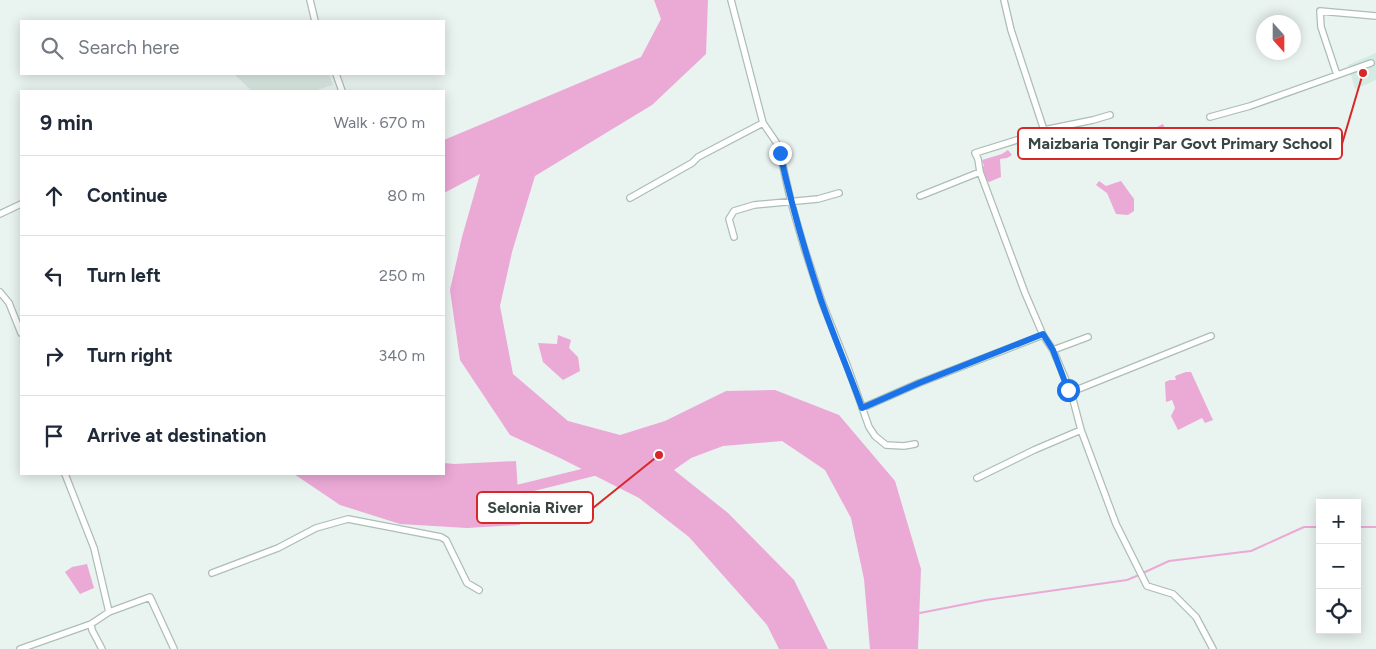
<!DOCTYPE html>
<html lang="en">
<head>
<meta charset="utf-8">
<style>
	:root { --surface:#fff; --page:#f2f2f3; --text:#1f2937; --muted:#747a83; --line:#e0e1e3 }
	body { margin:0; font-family:Figtree,sans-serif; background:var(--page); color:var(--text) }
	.controls { position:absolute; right:15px; bottom:15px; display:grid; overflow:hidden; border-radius:0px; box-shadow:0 2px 12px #0003 }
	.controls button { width:45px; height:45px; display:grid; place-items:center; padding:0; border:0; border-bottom:1px solid var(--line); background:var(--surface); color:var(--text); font:25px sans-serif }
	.compass { position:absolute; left:1256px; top:15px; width:45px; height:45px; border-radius:50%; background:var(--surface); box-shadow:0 2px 12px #0003; rotate:159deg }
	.stop { position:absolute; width:15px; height:15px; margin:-11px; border:4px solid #1a73e8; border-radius:50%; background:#fff }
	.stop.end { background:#1a73e8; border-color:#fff; box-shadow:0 1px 5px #0008 }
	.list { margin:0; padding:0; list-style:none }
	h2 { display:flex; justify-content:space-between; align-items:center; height:65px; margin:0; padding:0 20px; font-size:21px }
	h2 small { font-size:16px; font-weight:400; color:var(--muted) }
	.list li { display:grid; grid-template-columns:32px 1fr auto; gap:15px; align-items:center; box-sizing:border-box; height:80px; padding:0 20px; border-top:1px solid var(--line) }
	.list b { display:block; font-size:19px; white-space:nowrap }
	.list em { font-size:16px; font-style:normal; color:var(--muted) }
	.icon { flex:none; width:28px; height:28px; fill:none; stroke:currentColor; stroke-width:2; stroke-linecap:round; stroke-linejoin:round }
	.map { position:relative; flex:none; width:1376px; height:649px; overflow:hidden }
	.search { position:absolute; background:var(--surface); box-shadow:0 2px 12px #0003; left:20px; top:20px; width:425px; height:55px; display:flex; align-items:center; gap:12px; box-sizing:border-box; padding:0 18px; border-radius:0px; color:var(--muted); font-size:19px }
	.panel { position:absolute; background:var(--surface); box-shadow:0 2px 12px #0003; left:20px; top:90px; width:425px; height:385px; border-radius:0px }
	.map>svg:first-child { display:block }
	.residential { fill:#d7e7e0 }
	.education { fill:#d3ebe2 }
	.water { fill:#eba9d6 }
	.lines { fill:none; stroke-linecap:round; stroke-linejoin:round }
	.stream { stroke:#eba9d6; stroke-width:2 }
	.river { stroke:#eba9d6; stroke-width:10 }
	.minor-casing { stroke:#acbeb6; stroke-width:8 }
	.minor { stroke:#fff; stroke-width:5.5 }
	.route { stroke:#1a73e8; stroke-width:6 }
	.leader { fill:none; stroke:#d62828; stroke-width:2 }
	.callout-dot { fill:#d62828; stroke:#fff; stroke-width:2 }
	.callout { fill:#fff; stroke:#d62828; stroke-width:2 }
	.callout-label { font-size:16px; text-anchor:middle; font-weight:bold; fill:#38463f }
</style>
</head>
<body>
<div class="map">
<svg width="1376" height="649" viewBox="0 0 1376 649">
	<rect width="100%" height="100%" fill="#e9f3ef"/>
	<path class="residential" d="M 234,74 L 329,74 L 333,85 L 313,91 L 252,91 Z"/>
	<path class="education" d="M 1376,53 L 1376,80 L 1355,89 L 1348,65 Z"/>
	<path class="water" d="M 654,0 L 708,0 L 706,54 L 652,105 L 535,176 L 512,252 L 500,306 L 513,374 L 568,421 L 620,435 L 665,421 L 726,391 L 775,390 L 839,415 L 895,481 L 921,569 L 918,649 L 870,649 L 864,579 L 851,518 L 825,470 L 782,441 L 723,446 L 691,458 L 674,470 L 728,513 L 794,580 L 828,649 L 779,649 L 767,625 L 689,537 L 639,498 L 560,458 L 510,435 L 460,360 L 450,290 L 462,237 L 480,174 L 444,193 L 444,140 L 641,57 L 661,19 Z
		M 1163,124 L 1171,142 L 1164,148 L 1154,144 L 1151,139 L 1154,136 L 1151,130 Z
		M 1008,150 L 1012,155 L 1007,158 L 1000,159 L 1001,177 L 989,182 L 985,179 L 981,167 L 984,166 L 982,160 L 1002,154 Z
		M 1099,181 L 1106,186 L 1121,181 L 1134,199 L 1134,211 L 1128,215 L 1116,214 L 1107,193 L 1096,185 Z
		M 558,335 L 571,340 L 569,348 L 578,357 L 580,371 L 563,380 L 543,362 L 538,343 L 557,344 Z
		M 1186,372 L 1191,372 L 1213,420 L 1205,423 L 1202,418 L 1178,430 L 1171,416 L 1175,408 L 1172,400 L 1166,402 L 1165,382 L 1170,380 L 1176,380 L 1175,376 Z
		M 516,461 L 520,525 L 467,528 L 400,524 L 340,505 L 294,474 L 444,474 L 444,463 L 454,464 Z
		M 87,564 L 94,588 L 80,594 L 65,572 L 72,567 Z"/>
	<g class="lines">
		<path class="stream" d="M 1357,527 L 1376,527
			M 1143,573 L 1169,561 L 1251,551 L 1304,527 L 1320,527
			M 920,613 L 986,600 L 1127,580 L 1139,575"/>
		<path class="river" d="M 505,493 L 602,469"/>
		<g class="minor-casing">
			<path id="minor" d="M 310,0 L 315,21
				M 731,0 L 763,123 L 776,142 L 780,153 L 791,202 L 804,247 L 822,302 L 847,365 L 869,427 L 875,436 L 886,445 L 904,446 L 915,444
				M 1004,0 L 1011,30 L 1044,130
				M 336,74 L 342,91
				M 1337,75 L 1321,27 L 1320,11 L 1376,16
				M 1110,115 L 1093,120 L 1044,130 L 1030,136 L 975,153 L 978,159 L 980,172 L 1025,293 L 1043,335 L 1053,350 L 1071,392 L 1081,430 L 1116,524 L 1147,586 L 1173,594 L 1196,617 L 1213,649
				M 1210,117 L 1250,106 L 1371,63
				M 920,196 L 980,172
				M 630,198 L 692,163 L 698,157 L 763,123
				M 0,214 L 21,204
				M 734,237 L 729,219 L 734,211 L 754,205 L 818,199 L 839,193
				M 0,292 L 9,303 L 21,333
				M 1053,350 L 1088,337
				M 1071,392 L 1211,336
				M 862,408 L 919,383 L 1043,335
				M 65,474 L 94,548 L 109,612
				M 977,478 L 1034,450 L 1081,430
				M 212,573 L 278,548 L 316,528 L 348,519 L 441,537 L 446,540 L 467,583 L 479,590
				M 91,624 L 92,630 L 102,649
				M 20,649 L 91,624 L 109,612 L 150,597 L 174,649"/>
		</g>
		<use href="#minor" class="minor"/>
	</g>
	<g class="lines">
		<path class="route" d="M 780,153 C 791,203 805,252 821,300 C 834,337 849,372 862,408 L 919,383 L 1043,334 L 1053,350 L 1068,390"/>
	</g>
	<path class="leader" d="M1363 73L1342 144M659 455L593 508"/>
	<g class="callout-dot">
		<circle cx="1363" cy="73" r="5"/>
		<circle cx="659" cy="455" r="5"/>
	</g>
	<g class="callout">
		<rect x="1018" y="128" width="324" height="31" rx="5"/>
		<rect x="477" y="492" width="116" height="31" rx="5"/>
	</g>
	<g class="callout-label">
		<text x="1180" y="149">Maizbaria Tongir Par Govt Primary School</text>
		<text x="535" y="513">Selonia River</text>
	</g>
</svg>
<div class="controls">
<button>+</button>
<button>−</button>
<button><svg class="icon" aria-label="locate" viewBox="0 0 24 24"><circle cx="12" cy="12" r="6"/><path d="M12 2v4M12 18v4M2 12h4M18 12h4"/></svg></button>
</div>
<svg class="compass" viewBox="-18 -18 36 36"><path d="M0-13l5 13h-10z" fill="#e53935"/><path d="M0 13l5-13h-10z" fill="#747a83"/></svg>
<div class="stop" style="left:1068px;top:390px"></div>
<div class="stop end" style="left:780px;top:153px"></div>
<div class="search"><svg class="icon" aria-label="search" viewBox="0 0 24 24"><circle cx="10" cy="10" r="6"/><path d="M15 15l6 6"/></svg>Search here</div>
<section class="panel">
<h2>9 min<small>Walk · 670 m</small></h2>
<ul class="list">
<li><svg class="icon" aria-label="ahead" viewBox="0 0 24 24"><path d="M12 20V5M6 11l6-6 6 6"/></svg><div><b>Continue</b></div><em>80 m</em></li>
<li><svg class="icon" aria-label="left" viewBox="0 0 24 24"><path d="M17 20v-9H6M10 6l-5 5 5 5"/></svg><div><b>Turn left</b></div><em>250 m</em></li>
<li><svg class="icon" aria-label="right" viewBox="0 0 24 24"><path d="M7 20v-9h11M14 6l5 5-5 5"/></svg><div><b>Turn right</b></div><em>340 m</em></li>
<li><svg class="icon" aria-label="arrive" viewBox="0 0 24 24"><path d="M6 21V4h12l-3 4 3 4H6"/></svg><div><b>Arrive at destination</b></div></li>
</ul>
</section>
</div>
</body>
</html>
